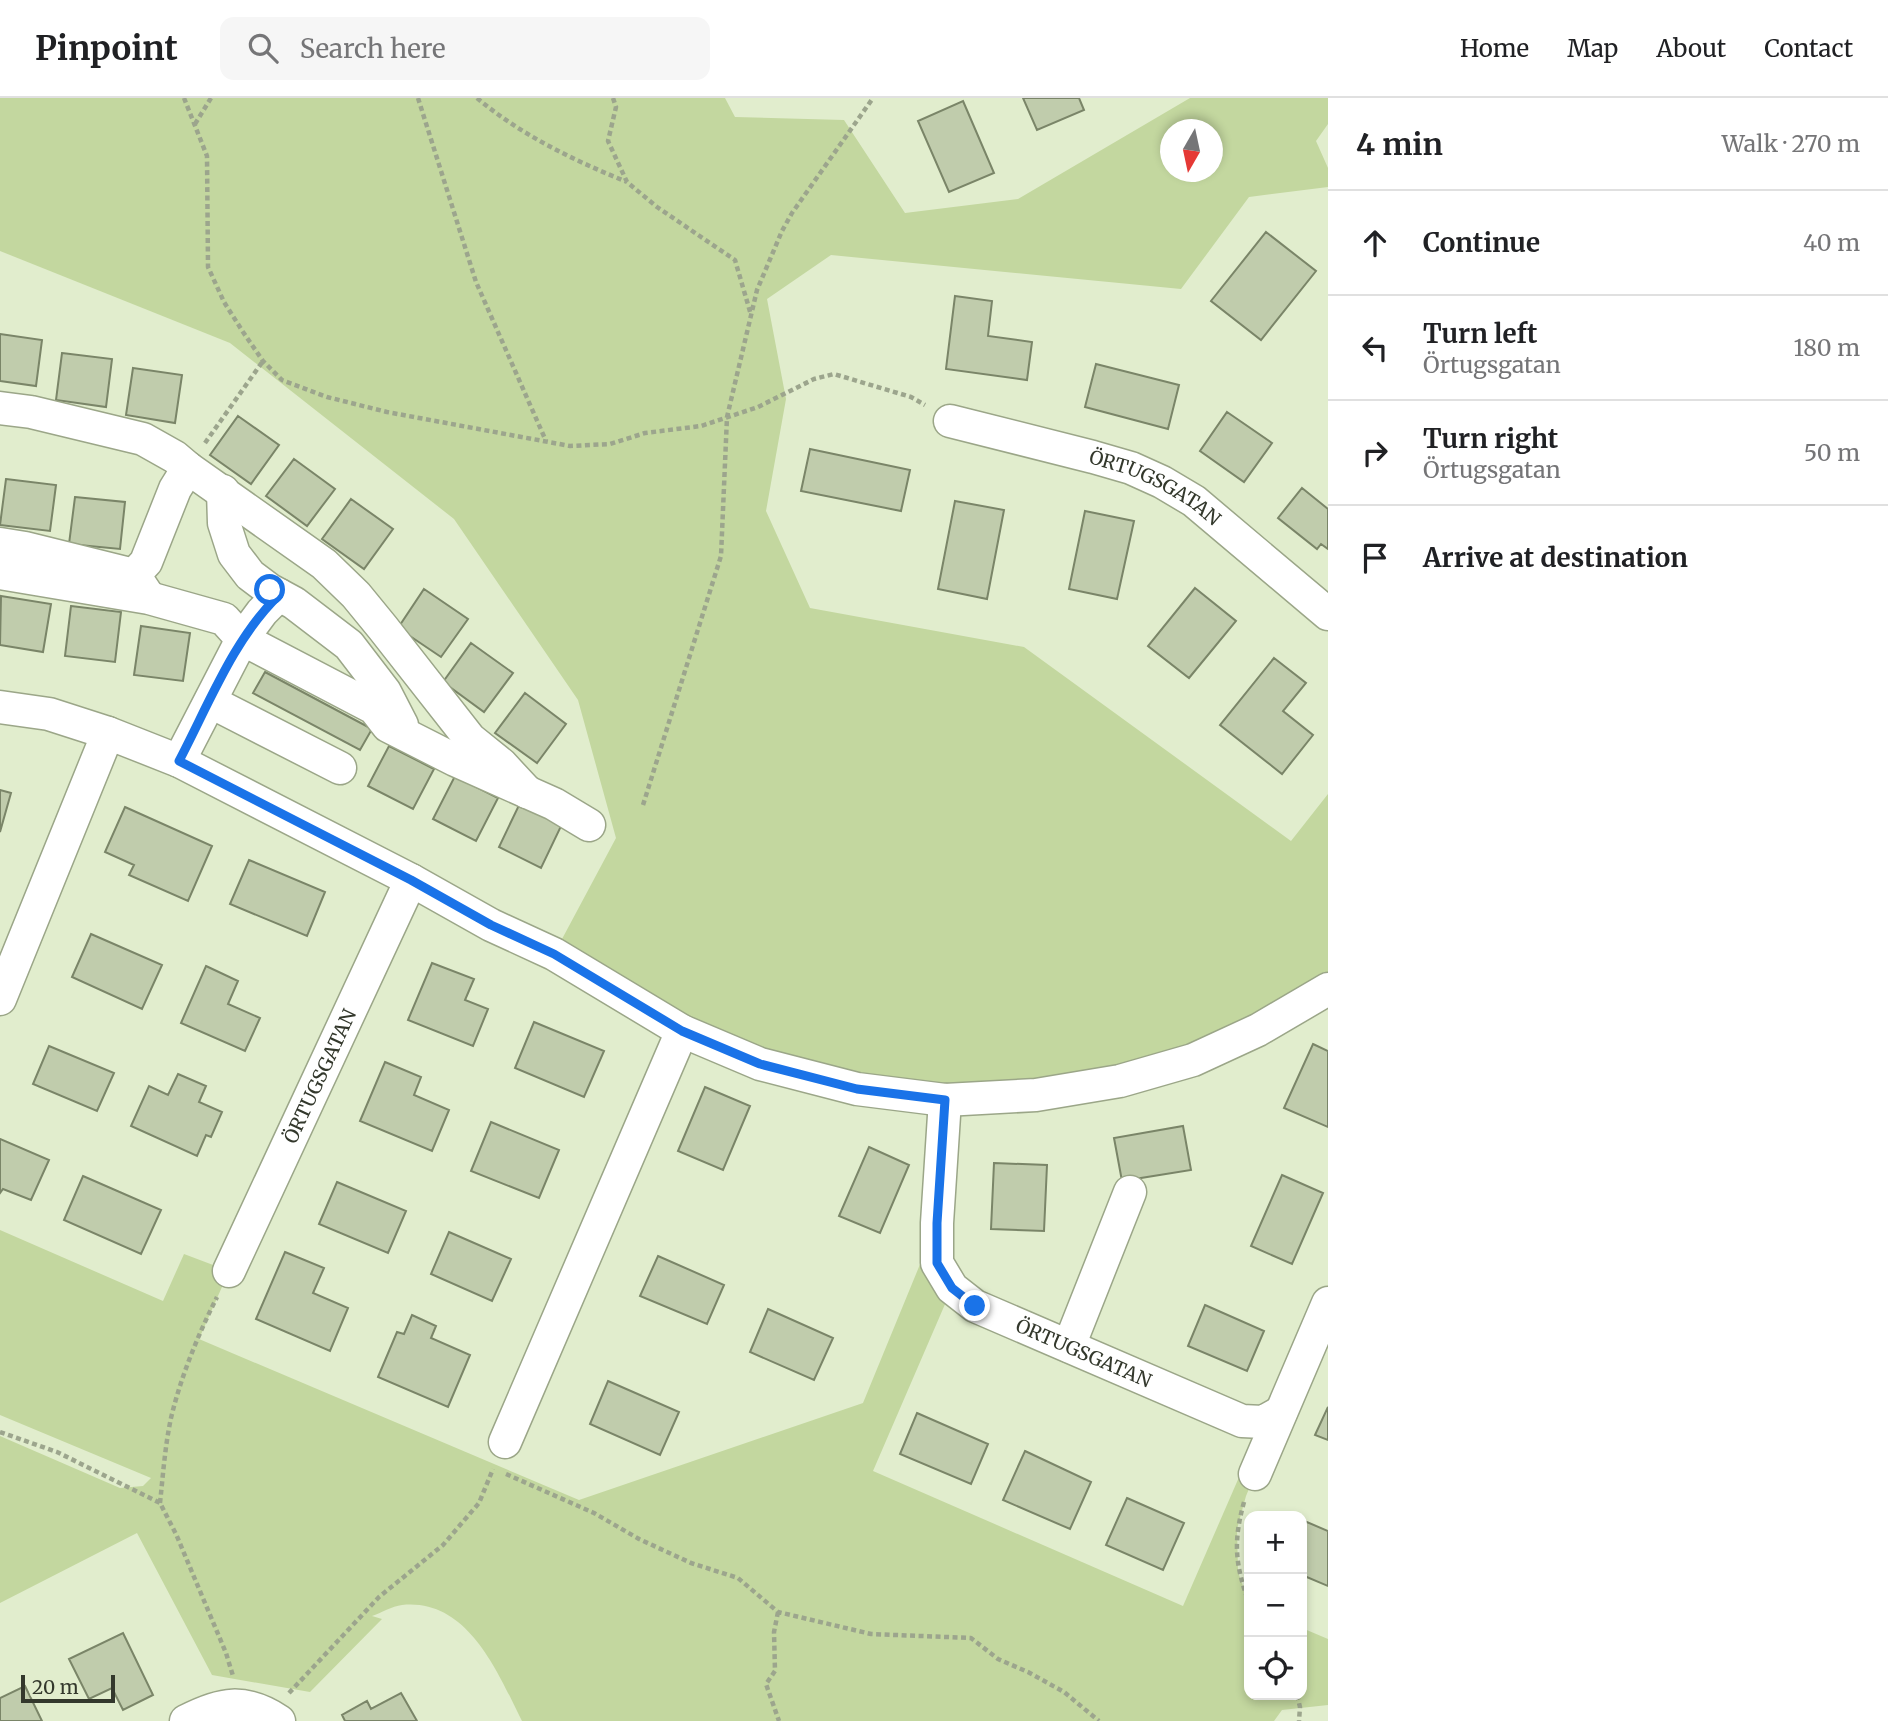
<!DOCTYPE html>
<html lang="en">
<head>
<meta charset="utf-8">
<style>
	:root { --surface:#fff; --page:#f6f6f6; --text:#202124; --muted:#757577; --line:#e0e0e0 }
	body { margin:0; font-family:Merriweather,serif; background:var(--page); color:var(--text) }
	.controls { position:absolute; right:21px; bottom:21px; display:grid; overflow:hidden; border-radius:14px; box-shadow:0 4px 10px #0003 }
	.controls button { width:63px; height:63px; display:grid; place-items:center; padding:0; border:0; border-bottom:2px solid var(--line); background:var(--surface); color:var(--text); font:35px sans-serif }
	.compass { position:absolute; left:1160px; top:21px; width:63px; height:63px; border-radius:50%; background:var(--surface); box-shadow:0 4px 10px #0003; rotate:189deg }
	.scale { position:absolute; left:21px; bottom:18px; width:94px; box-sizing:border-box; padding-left:7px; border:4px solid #33382c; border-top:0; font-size:19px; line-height:24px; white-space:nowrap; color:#33382c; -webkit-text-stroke:5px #e1edcd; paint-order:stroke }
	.stop { position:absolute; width:21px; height:21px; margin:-16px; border:5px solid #1a73e8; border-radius:50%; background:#fff }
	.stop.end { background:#1a73e8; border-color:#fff; box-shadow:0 2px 7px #0008 }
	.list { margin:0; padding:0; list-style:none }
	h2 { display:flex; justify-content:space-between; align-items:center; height:91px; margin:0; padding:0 28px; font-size:30px }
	h2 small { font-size:23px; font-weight:400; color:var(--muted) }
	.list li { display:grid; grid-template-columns:46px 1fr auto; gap:21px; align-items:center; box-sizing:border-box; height:105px; padding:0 28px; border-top:2px solid var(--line) }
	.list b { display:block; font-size:26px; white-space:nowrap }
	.list p { margin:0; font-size:23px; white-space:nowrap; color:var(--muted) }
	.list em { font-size:23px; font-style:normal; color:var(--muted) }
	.icon { flex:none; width:38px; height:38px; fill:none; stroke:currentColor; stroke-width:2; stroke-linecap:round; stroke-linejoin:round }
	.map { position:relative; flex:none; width:1328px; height:1623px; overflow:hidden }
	header { display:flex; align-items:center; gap:42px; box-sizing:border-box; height:98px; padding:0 35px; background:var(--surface); border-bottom:2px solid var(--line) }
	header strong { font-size:33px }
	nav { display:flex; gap:38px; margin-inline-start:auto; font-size:24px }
	.search { width:490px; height:63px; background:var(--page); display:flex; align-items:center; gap:18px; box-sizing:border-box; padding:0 24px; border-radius:14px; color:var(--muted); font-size:26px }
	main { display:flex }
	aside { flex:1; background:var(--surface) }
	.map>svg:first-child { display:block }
	.green { fill:#c3d79f; fill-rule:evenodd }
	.building { fill:#c0ccac; stroke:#7a8568; stroke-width:2 }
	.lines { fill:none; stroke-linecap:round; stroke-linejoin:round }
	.minor-casing { stroke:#9ba688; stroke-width:35 }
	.path { stroke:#9ca58d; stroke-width:4.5; stroke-dasharray:5 3.5; stroke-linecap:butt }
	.minor { stroke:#fff; stroke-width:32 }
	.route { stroke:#1a73e8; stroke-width:9 }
	.labels { text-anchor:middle; stroke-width:5; stroke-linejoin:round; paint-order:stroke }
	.street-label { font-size:19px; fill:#33382c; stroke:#e1edcd }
</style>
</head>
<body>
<header>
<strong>Pinpoint</strong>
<div class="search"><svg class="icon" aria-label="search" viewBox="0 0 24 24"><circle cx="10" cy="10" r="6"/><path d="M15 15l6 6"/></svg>Search here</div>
<nav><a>Home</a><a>Map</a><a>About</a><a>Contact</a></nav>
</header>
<main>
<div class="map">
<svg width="1328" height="1623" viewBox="0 0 1328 1623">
	<rect width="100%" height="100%" fill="#e1edcd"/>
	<path class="green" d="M 0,0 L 725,0 L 735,19 L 844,22 L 905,115 L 1018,101 L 1190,0 L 1328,0 L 1328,26 L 1316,43 L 1328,70 L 1328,89 L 1249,99 L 1181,191 L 831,157 L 767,201 L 786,301 L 766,413 L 810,510 L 1024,549 L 1291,743 L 1328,696 L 1328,891 L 1258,932 L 1036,997 L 760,966 L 554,856 L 616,740 L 578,602 L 454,421 L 230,245 L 0,153 ZM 1170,32 L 1212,32 L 1212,74 L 1170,74 Z
		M 937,1125 L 952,1190 L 873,1373 L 1183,1508 L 1263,1324 L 1281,1314 L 1246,1398 L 1237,1431 L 1238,1474 L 1249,1505 L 1249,1597 L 1302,1597 L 1302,1530 L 1328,1541 L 1328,1607 L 1282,1612 L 1274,1623 L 522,1623 C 498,1575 468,1500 402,1507 C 392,1508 381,1515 372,1518 L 382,1521 L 310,1594 L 212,1577 L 137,1435 L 0,1505 L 0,1338 L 120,1390 L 143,1388 L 151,1380 L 0,1317 L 0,1132 L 163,1203 L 184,1156 L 229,1173 L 199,1241 L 579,1402 L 863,1305 Z"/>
	<path class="building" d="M 1023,0 L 1079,0 L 1084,12 L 1037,32 Z
		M 963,3 L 994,75 L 949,94 L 918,23 Z
		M 1266,134 L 1316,173 L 1261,242 L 1211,203 Z
		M 955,198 L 992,203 L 988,238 L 1032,244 L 1027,282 L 946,271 Z
		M 0,236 L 42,242 L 36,288 L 0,283 Z
		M 62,255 L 112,261 L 106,309 L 56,302 Z
		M 1096,266 L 1179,287 L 1168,331 L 1085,309 Z
		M 133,270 L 182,277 L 175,325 L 126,317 Z
		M 1227,314 L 1272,345 L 1244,384 L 1200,353 Z
		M 238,318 L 279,347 L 251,386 L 210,357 Z
		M 810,351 L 910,372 L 901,413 L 801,393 Z
		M 294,361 L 335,391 L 307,428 L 266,398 Z
		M 6,381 L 56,387 L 50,433 L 0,427 Z
		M 1302,390 L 1328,411 L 1328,451 L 1321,446 L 1317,451 L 1278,420 Z
		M 75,399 L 125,404 L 120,451 L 69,446 Z
		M 351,401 L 393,431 L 364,471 L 322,441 Z
		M 955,403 L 1004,412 L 987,501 L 938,491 Z
		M 1085,413 L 1134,423 L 1117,501 L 1069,491 Z
		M 1195,490 L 1236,523 L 1189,580 L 1148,548 Z
		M 424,491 L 468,521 L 441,559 L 398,530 Z
		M 1,498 L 51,506 L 43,554 L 0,547 Z
		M 71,508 L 121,514 L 115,564 L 65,558 Z
		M 141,528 L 190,535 L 183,583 L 134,577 Z
		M 471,545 L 513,575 L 484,614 L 443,584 Z
		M 1274,560 L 1306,585 L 1283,613 L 1313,637 L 1282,676 L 1220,627 Z
		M 265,574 L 372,631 L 360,652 L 253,595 Z
		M 525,595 L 566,626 L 537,665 L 495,635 Z
		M 389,648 L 434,671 L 413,711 L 368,688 Z
		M 455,678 L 498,700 L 476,743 L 433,721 Z
		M 0,692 L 11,695 L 0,734 Z
		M 521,703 L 563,724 L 541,770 L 499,749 Z
		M 125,709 L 212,748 L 188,803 L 129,777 L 134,767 L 105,754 Z
		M 249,762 L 325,794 L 307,838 L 230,806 Z
		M 91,836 L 162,867 L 142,911 L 72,879 Z
		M 432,865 L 474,881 L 465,902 L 488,911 L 473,948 L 408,922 Z
		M 206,868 L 238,883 L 228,906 L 260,920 L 245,953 L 181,925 Z
		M 534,924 L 604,953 L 584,999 L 515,970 Z
		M 1313,946 L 1328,953 L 1328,1029 L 1284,1010 Z
		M 49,948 L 114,975 L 97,1013 L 33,986 Z
		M 385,964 L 421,979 L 414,997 L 449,1012 L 432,1053 L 360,1023 Z
		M 178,976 L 206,988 L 199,1004 L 222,1014 L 211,1039 L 206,1037 L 197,1058 L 131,1028 L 149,988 L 168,997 Z
		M 705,989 L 750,1008 L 723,1072 L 678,1053 Z
		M 491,1024 L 559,1052 L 539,1100 L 471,1073 Z
		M 1183,1028 L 1191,1072 L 1122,1083 L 1114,1040 Z
		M 0,1041 L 49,1062 L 31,1102 L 3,1091 L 0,1095 Z
		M 869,1049 L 909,1067 L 880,1135 L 839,1118 Z
		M 994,1065 L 1047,1067 L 1044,1133 L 991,1131 Z
		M 1282,1077 L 1323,1095 L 1292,1166 L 1251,1148 Z
		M 83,1078 L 161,1112 L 141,1156 L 64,1122 Z
		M 337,1084 L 406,1113 L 388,1155 L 319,1126 Z
		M 449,1134 L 511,1161 L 492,1203 L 431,1176 Z
		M 285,1154 L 324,1170 L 313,1195 L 348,1210 L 330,1253 L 256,1221 Z
		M 658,1158 L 724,1187 L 707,1226 L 640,1198 Z
		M 1205,1207 L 1264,1233 L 1247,1273 L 1188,1248 Z
		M 768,1211 L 833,1240 L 814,1282 L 750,1254 Z
		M 412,1217 L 436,1228 L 431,1240 L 470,1257 L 448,1309 L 378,1279 L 397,1234 L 404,1236 Z
		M 608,1283 L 679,1314 L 660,1357 L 590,1326 Z
		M 1328,1309 L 1328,1342 L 1315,1337 Z
		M 917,1315 L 988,1346 L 971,1386 L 900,1356 Z
		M 1025,1353 L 1091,1384 L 1070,1431 L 1003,1402 Z
		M 1127,1400 L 1184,1425 L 1163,1472 L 1106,1447 Z
		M 1302,1422 L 1328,1433 L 1328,1488 L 1302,1477 Z
		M 123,1535 L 153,1597 L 123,1612 L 112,1590 L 89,1601 L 69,1561 Z
		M 25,1588 L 42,1623 L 0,1623 L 0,1600 Z
		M 401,1595 L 417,1623 L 345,1623 L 342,1617 L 367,1603 L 371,1611 Z"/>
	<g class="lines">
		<g class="minor-casing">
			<g id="minor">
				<path d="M 0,310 L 31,314 L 143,341 L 175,359 L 188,370 L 324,466 L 356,497 L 383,530 L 470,641 L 501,666 L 527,694"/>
				<path id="s1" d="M 950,323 L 1093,359 L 1131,370 L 1162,384 L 1194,403 L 1328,516"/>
				<path d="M 223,393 L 224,425 L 234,456 L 250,477 L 270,492 L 294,505 L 349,547 L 385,594 L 402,627"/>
				<path d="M 0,446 L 25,450 L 134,477 L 148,498"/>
				<path d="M 0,475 L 149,500 L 224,521 L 242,541 L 262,514 L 279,497"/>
				<path d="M 134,477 L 146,464 L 175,391 L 188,370"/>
				<path d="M 211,604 L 340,670"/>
				<path d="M 0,609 L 49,616 L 108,635 L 179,663 L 411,782 L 491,827 L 554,856 L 682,933 L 760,966 L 857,991 L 945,1002 L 1036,997 L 1120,983 L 1193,962 L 1258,932 L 1328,891"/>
				<path d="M 179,663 L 242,541 L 374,610 L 388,628 L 455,662 L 554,706 L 589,727"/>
				<path d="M 0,901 L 108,635"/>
				<path id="s2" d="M 945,1002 L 937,1125 L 937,1165 L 952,1190 L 975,1208 L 1242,1323 L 1263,1324 L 1281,1314"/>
				<path id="s3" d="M 229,1173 L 411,782"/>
				<path d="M 1069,1248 L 1130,1094"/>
				<path d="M 505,1344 L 682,933"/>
				<path d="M 1255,1376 L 1328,1205"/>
				<path d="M 186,1623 C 221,1605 244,1600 279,1623"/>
			</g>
		</g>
		<path class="path" d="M 184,0 L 207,58 L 208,169 L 224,204 L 243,234 L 263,263 L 282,282 L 327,299 L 387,314 L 570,348 L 610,346 L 645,335 L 701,328 L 758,309 L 814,281 L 834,276 L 911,299 L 925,307
			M 418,0 L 476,184 L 546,343
			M 477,0 C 521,37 573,62 627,84
			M 613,0 L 616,9 L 608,43 L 627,84 L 657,109 L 735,162 L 751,217
			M 195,26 L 211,0
			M 205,345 L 263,263
			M 643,707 L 721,458 L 727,319 L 757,192 L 782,133 L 792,115 L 873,0
			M 0,1334 L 57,1354 L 160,1405 L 176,1436 L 226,1555 L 233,1578
			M 506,1376 L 594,1415 L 639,1441 L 691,1465 L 738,1480 L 778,1514 L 871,1536 L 971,1540 L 998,1561 L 1028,1574 L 1064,1594 L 1099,1623
			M 1244,1404 C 1233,1444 1235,1466 1249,1505
			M 160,1405 C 163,1377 165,1348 171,1320 C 181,1278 198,1237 217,1199
			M 778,1514 L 774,1534 L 775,1573 L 766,1586 L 779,1623
			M 289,1595 L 379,1499 L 443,1447 L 479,1405 L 493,1371
			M 1297,1597 L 1300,1609 L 1299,1623"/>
		<use href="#minor" class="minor"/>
	</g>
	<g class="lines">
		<path class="route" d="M 270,492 L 279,497 C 234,540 208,608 179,663 L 411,782 L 491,827 L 554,856 L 682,933 L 760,966 L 857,991 L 945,1002 L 937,1125 L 937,1165 L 952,1190 L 975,1208"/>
	</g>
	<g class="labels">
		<g class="street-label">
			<text dy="7" stroke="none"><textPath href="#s1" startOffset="217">ÖRTUGSGATAN</textPath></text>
			<text dy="7" stroke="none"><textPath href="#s3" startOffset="215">ÖRTUGSGATAN</textPath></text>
			<text dy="7" stroke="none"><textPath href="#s2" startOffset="340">ÖRTUGSGATAN</textPath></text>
		</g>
	</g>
</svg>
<div class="controls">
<button>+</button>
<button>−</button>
<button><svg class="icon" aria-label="locate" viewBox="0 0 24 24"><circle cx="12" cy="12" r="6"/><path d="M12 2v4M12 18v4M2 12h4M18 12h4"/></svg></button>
</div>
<svg class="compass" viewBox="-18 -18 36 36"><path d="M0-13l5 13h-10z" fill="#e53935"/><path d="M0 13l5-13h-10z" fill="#757577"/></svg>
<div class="scale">20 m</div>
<div class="stop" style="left:270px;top:492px"></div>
<div class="stop end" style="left:975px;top:1208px"></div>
</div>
<aside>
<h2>4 min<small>Walk · 270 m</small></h2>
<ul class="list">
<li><svg class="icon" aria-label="ahead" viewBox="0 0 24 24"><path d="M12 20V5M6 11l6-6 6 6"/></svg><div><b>Continue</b></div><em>40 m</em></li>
<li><svg class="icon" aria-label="left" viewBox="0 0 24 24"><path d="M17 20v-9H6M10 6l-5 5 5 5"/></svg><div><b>Turn left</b><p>Örtugsgatan</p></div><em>180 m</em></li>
<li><svg class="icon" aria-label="right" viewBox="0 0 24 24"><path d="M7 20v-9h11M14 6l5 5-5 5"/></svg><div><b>Turn right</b><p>Örtugsgatan</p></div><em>50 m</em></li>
<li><svg class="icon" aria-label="arrive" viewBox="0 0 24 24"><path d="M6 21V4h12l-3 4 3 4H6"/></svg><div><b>Arrive at destination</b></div></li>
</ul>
</aside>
</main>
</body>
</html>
